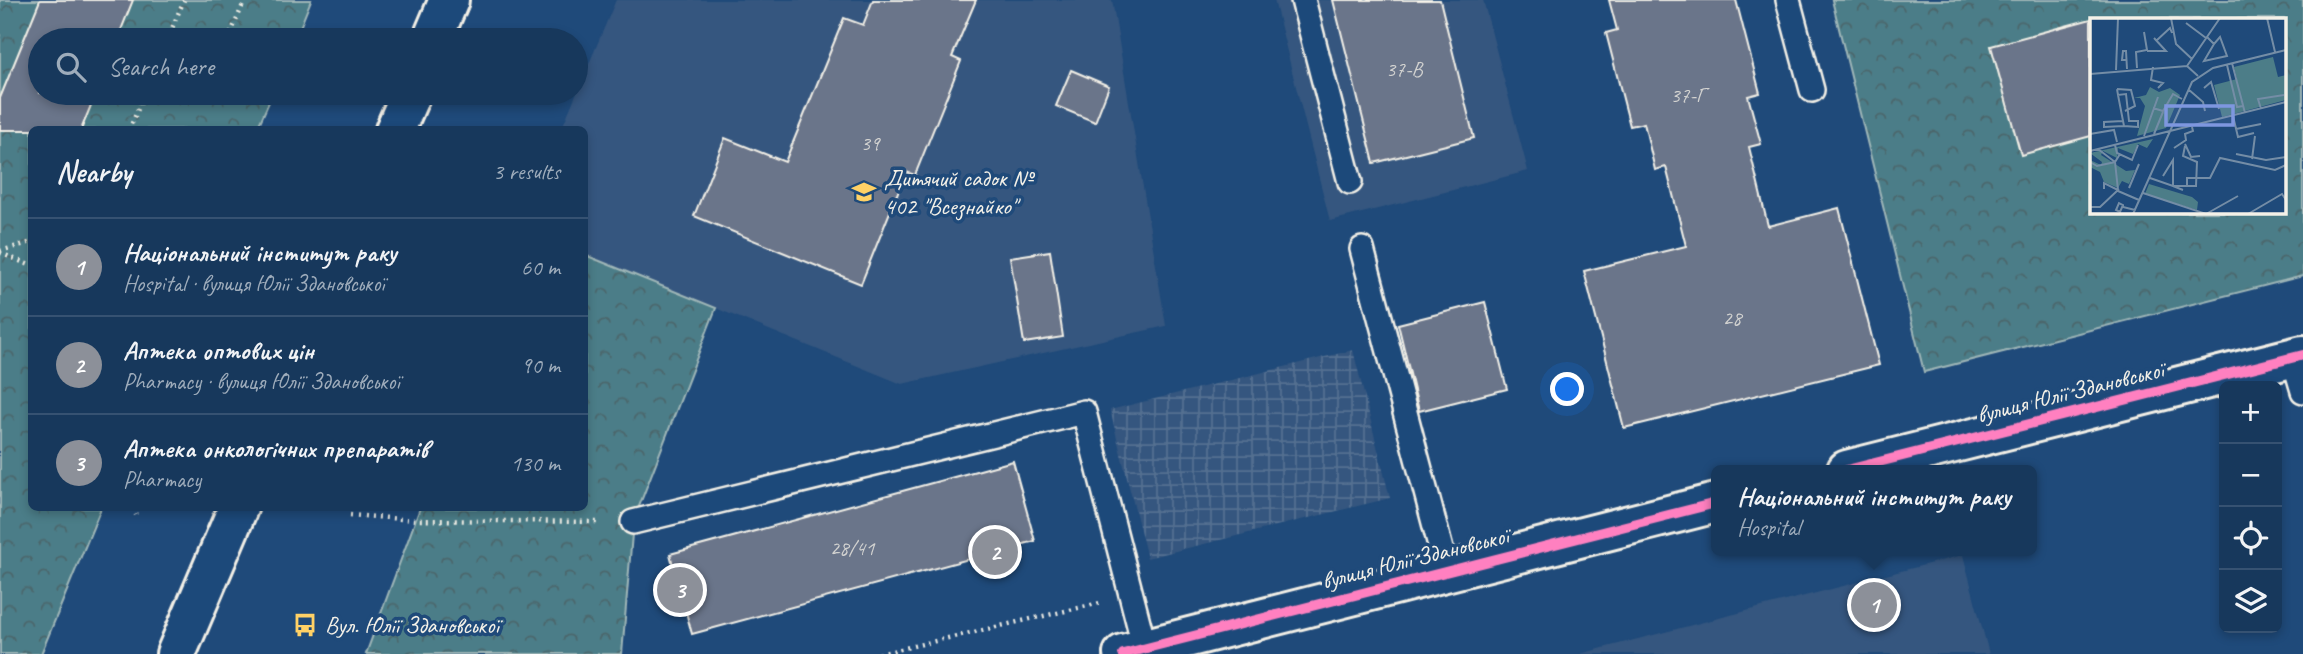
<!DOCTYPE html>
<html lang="en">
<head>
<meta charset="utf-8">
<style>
	:root { --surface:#17385c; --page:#244365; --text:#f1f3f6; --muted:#9eacbb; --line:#365272; --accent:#8c9099 }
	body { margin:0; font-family:Caveat,sans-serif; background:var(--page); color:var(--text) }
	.controls { position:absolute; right:21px; bottom:21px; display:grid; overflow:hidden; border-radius:10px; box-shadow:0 4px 10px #0003 }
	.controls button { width:63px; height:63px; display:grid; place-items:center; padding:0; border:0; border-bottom:2px solid var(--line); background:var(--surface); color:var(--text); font:35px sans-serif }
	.you { position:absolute; left:1568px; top:390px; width:24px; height:24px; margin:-18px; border:5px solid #fff; border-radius:50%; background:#1a73e8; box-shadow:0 0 0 10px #1a73e833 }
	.badge { display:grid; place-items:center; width:46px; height:46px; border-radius:50%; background:var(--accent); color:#fff; font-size:23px; font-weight:700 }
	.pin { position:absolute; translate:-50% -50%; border:4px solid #fff; box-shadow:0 2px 7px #0006 }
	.popup { position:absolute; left:1711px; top:465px; width:326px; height:91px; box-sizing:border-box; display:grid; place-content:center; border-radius:10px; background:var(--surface); filter:drop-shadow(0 2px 5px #0005); font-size:23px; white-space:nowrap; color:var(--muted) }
	.popup b { font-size:26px; color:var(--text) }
	.popup::after { content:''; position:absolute; left:50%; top:100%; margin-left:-14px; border:14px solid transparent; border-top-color:var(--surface) }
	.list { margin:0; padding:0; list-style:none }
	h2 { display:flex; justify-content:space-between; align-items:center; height:91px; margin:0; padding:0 28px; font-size:30px }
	h2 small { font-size:23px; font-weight:400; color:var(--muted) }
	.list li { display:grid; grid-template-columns:46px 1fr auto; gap:21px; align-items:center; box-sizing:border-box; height:98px; padding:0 28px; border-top:2px solid var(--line) }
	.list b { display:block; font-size:26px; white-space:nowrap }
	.list p { margin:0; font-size:23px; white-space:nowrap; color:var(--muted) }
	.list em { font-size:23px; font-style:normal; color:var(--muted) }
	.icon { flex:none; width:38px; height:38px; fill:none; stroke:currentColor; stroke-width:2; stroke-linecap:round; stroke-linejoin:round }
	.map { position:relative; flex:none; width:2303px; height:654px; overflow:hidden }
	.search { position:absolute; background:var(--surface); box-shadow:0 4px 10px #0003; left:28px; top:28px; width:560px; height:77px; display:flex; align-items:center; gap:18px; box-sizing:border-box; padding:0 24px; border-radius:38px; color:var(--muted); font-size:26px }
	.panel { position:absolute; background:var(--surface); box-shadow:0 4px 10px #0003; left:28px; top:126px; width:560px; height:385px; border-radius:10px }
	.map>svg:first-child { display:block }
	.built { fill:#36577f }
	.industrial { fill:url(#industrial-grid) }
	.forest { fill:url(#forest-crowns); stroke:#a0b7b8; stroke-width:2; fill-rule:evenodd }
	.building { fill:#6a748a; stroke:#f4f1e8; stroke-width:2 }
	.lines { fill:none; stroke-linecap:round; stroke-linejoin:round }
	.service-casing { stroke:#f4f1e8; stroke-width:28 }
	.minor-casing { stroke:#f4f1e8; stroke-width:44 }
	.secondary-casing { stroke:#f4f1e8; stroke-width:44 }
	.path { stroke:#f4f1e8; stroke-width:4.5; stroke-dasharray:2 5; stroke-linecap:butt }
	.service { stroke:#1f4a7a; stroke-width:23 }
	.minor { stroke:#1f4a7a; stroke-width:38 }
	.secondary { stroke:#1f4a7a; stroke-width:38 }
	.cycleway-casing { stroke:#1f4a7a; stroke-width:15 }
	.cycleway { stroke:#ff80c0; stroke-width:10 }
	.labels { text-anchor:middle; stroke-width:7; stroke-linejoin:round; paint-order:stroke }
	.number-label { font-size:21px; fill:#d2d2d0 }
	.poi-label { font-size:24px; fill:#f4f1e8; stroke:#1f4a7a; text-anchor:start }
	.street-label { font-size:24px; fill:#f4f1e8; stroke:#1f4a7a }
	.inset-road { fill:none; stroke:#748da6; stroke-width:2 }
	.view { fill:#7e97df; fill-opacity:0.15; stroke:#7e97df; stroke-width:3.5 }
	.inset-edge { fill:none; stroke:#f4f1e8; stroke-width:3.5 }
</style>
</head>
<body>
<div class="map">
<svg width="2303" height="654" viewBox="0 0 2303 654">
	<defs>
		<pattern id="industrial-grid" width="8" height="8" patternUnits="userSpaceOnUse" patternTransform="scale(1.75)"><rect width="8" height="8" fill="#36577f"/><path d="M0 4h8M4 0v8" fill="none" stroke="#547091"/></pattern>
		<pattern id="forest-crowns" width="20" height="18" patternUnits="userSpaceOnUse" patternTransform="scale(1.75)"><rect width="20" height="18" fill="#4c7d88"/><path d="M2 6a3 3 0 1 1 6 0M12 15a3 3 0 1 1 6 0" fill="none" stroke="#4b656a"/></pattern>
	</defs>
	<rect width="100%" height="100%" fill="#1f4a7a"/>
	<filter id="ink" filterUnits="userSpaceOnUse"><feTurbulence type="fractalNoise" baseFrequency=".0143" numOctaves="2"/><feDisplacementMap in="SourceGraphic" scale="14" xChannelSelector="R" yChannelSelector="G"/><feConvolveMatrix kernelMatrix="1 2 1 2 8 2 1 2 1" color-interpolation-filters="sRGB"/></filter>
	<g filter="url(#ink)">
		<path class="built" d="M 616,0 L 1112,0 L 1166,326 L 902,384 L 585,255 L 584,130 L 561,130 Z
			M 1274,0 L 1483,0 L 1528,171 L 1330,221 Z
			M 1963,555 L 1989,654 L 1580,654 Z"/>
		<path class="industrial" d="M 1353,350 L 1390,498 L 1147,558 L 1110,410 Z"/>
		<path class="forest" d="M 0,0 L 311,0 L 295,40 L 40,40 L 40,93 L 273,93 L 257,129 L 32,130 L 32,508 L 101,508 L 41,654 L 0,654 Z
			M 1832,0 L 2303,0 L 2303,276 L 1924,372 ZM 2091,19 L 2284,19 L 2284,212 L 2091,212 Z
			M 585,255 L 716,308 L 633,522 L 622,654 L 366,654 L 420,508 L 584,508 Z"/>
		<path class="building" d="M 40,0 L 133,0 L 117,40 L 40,40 L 40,93 L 96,93 L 81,130 L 0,130 L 0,98 Z
			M 873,0 L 976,0 L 952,57 L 961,61 L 915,175 L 906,172 L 861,284 L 694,216 L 725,138 L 785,162 L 844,18 L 863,25 Z
			M 1333,0 L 1440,0 L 1474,138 L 1374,163 Z
			M 1609,0 L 1736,0 L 1760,93 L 1748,96 L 1761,144 L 1749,147 L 1768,226 L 1839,208 L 1879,365 L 1624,428 L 1584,271 L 1686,246 L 1666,167 L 1655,170 L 1644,123 L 1630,126 L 1606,33 L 1617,30 Z
			M 2091,19 L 2091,136 L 2021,155 L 1991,46 Z
			M 1071,70 L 1109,86 L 1095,122 L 1056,106 Z
			M 1050,251 L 1063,337 L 1024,343 L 1010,257 Z
			M 1485,302 L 1507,389 L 1419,411 L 1398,324 Z
			M 1013,461 L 1035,541 L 692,634 L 670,554 Z"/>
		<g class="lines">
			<g class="service-casing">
				<path id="service" d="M 1303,0 L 1350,182
					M 1788,0 L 1812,90
					M 1362,249 L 1447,572
					M 2293,357 L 2303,391
					M 633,522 L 1084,412 L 1145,649"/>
			</g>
			<g class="minor-casing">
				<path id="minor" d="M 1847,470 L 2303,355
					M 1123,654 L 1716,503"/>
			</g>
			<g class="secondary-casing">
				<path id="secondary" d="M 432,40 L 449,0
					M 395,130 L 411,93
					M 176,654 L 238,508"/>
			</g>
			<path class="path" d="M 167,40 L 184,0
				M 228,40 L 245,0
				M 129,130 L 145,93
				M 0,251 L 32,242
				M 0,253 L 32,266
				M 133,508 L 136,515
				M 350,515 L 415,520 L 601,522
				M 879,654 L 1100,603"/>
			<use href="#service" class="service"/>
			<use href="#minor" class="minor"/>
			<use href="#secondary" class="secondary"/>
			<g class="cycleway-casing">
				<path id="cycleway" d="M 1847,470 L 2303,355
					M 1123,654 L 1716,503"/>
			</g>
			<use href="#cycleway" class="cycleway"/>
		</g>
	</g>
	<defs>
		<g id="school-bare" transform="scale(1.89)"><path d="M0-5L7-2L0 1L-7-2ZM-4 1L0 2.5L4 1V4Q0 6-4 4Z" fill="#ffd166" stroke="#1f4a7a" stroke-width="2.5" paint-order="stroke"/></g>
		<g id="bus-bare" transform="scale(1.89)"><path d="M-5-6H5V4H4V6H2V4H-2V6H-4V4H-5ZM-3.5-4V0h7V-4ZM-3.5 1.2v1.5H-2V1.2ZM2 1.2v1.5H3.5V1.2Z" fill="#ffd166" stroke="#1f4a7a" stroke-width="2.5" paint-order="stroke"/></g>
	</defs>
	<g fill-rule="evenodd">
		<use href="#school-bare" x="864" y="192"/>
		<use href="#bus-bare" x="305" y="625"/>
	</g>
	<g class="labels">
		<g class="number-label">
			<text x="1404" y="76">37-В</text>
			<text x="1688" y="102">37-Г</text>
			<text x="870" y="150">39</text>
			<text x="1732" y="325">28</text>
			<text x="852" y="555">28/41</text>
		</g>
		<g class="poi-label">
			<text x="884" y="186">Дитячий садок №<tspan x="884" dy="28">402 "Всезнайко"</tspan></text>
			<text x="325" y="633">Вул. Юлії Здановської</text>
		</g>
		<g class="street-label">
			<text transform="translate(2070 392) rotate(-14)" y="8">вулиця Юлії Здановської</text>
			<text transform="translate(1415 558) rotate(-14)" y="8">вулиця Юлії Здановської</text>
		</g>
	</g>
	<g transform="translate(2090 18)">
		<rect width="196" height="196" fill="#1f4a7a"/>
		<path d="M 183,39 L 188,59 L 196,57 L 196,82 L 132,99 L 124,67 L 147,61 L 144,49 ZM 60,69 L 69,74 L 80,70 L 90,77 L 76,110 L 47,118 L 55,88 L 50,80 L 44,80 L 56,77 ZM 63,121 L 57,130 L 48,126 L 43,136 L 28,130 L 27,140 L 13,133 L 11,137 L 36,153 L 45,152 L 39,166 L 32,163 L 28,170 L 14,164 L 10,154 L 0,149 L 0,142 L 11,147 L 12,144 L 0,135 ZM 59,166 L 102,179 L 108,184 L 107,192 L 55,176 Z" fill="#4c7d88"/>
		<path class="inset-road" d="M 81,0 L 86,26 L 102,41M 177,0 L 185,34M 96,5 L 116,20M 117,19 L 124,26 L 130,19 L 137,38 L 114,43 L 124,26M 66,23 L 80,10 L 82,15M 57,33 L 76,33 L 64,20M 36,42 L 32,42 L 33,33 L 36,33 L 37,51M 142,45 L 155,95M 137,47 L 147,89 L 153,88M 97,48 L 130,0M 63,49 L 61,62 L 73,65 L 68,70M 47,50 L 46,34 L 57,32 L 54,14M 26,52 L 28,0M 0,56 L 97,48 L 108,58M 114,70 L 121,64 L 129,91M 27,71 L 28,77 L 36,76 L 39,103 L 48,103 L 48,109 L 34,108 L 28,77M 27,71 L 41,72 L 45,88 L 35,93M 98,71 L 113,84 L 115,93M 63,90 L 73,93 L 83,76 L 92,81M 171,91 L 168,81 L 194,77M 143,98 L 148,119 L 164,115M 33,103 L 14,104 L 14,109 L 34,108M 146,111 L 171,106M 0,116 L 24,112 L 27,124M 64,116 L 73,94M 54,118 L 68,79M 95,126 L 101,139 L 110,138M 25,127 L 27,135 L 42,142 L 48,127M 84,130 L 96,122 L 95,116 L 103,113 L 102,109M 8,131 L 25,144 L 28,172M 0,133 L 196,84M 146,136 L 176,142 L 196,139M 162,141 L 165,118M 0,144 L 7,148 L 25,144 L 30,136M 73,158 L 83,142 L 83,168 L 93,172M 60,160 L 83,168 L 106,168 L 107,144 L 93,138 L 95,128M 97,168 L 97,160 L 120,160 L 130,140 L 185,152 L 196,147M 39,170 L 49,146M 28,173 L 49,182M 53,175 L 116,196 L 148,178M 33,187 L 30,194 L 26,192 L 29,185 L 33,187 L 33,189 L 45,192M 0,189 L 10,189 L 28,172 L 14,165 L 14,171M 43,196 L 102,64 L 123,50 L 196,32M 158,196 L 192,176 L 196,182"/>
		<path class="view" d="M 76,88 L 143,88 L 143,107 L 76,107 Z"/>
		<rect width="196" height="196" class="inset-edge"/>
	</g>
</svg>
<div class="controls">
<button>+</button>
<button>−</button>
<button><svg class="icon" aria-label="locate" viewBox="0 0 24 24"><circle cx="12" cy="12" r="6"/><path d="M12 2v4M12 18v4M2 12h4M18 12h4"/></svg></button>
<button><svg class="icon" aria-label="layers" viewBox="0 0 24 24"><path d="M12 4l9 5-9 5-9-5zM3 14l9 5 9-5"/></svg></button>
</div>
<div class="you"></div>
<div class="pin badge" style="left:1874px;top:605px">1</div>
<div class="popup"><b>Національний інститут раку</b>Hospital</div>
<div class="pin badge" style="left:995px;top:552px">2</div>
<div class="pin badge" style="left:680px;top:590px">3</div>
<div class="search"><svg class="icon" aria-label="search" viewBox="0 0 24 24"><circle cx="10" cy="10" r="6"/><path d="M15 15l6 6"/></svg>Search here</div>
<section class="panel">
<h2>Nearby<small>3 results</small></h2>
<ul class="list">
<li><span class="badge">1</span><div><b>Національний інститут раку</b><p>Hospital · вулиця Юлії Здановської</p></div><em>60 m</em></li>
<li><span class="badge">2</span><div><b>Аптека оптових цін</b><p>Pharmacy · вулиця Юлії Здановської</p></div><em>90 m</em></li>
<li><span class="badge">3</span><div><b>Аптека онкологічних препаратів</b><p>Pharmacy</p></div><em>130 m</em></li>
</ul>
</section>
</div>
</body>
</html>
